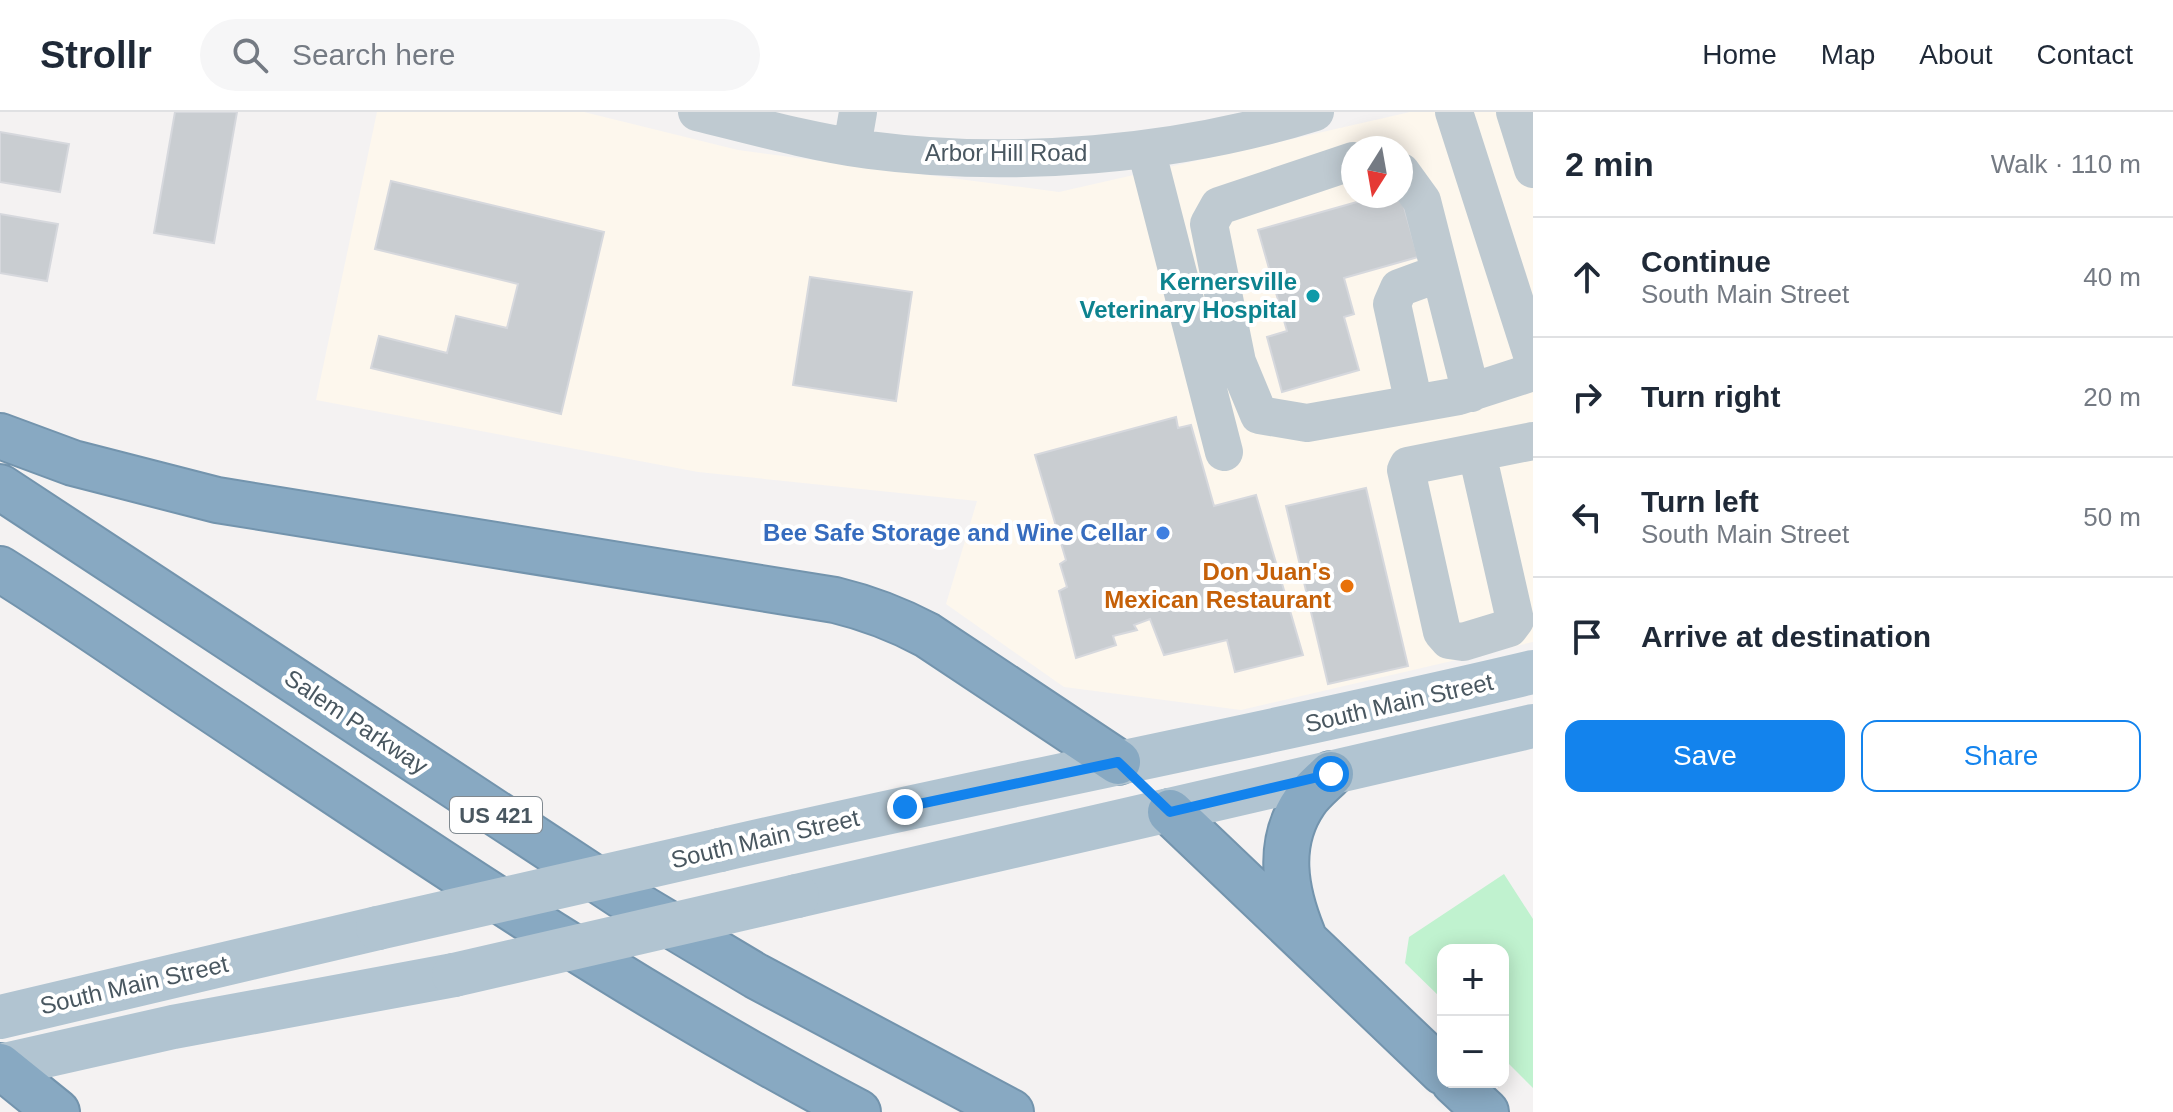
<!DOCTYPE html>
<html lang="en">
<head>
<meta charset="utf-8">
<style>
	:root { --surface:#fff; --page:#f6f6f7; --text:#1f2937; --muted:#747a83; --line:#e0e1e3; --accent:#1383ed }
	body { margin:0; font-family:Arial,sans-serif; background:var(--page); color:var(--text) }
	.controls { position:absolute; right:24px; bottom:24px; display:grid; overflow:hidden; border-radius:16px; box-shadow:0 4px 20px #0003 }
	.controls button { width:72px; height:72px; display:grid; place-items:center; padding:0; border:0; border-bottom:2px solid var(--line); background:var(--surface); color:var(--text); font:40px sans-serif }
	.compass { position:absolute; left:1341px; top:24px; width:72px; height:72px; border-radius:50%; background:var(--surface); box-shadow:0 4px 20px #0003; rotate:191deg }
	.stop { position:absolute; width:24px; height:24px; margin:-18px; border:6px solid #1383ed; border-radius:50%; background:#fff }
	.stop.end { background:#1383ed; border-color:#fff; box-shadow:0 2px 8px #0008 }
	.list { margin:0; padding:0; list-style:none }
	h2 { display:flex; justify-content:space-between; align-items:center; height:104px; margin:0; padding:0 32px; font-size:34px }
	h2 small { font-size:26px; font-weight:400; color:var(--muted) }
	.list li { display:grid; grid-template-columns:52px 1fr auto; gap:24px; align-items:center; box-sizing:border-box; height:120px; padding:0 32px; border-top:2px solid var(--line) }
	.list b { display:block; font-size:30px; white-space:nowrap }
	.list p { margin:0; font-size:26px; white-space:nowrap; color:var(--muted) }
	.list em { font-size:26px; font-style:normal; color:var(--muted) }
	.actions { display:flex; gap:16px; padding:24px 32px }
	.actions a { flex:1; padding:18px 0; border:2px solid var(--accent); border-radius:16px; text-align:center; font-size:28px; color:var(--accent) }
	.actions .main { background:var(--accent); color:#fff }
	.icon { flex:none; width:44px; height:44px; fill:none; stroke:currentColor; stroke-width:2; stroke-linecap:round; stroke-linejoin:round }
	.map { position:relative; flex:none; width:1533px; height:1000px; overflow:hidden }
	header { display:flex; align-items:center; gap:48px; box-sizing:border-box; height:112px; padding:0 40px; background:var(--surface); border-bottom:2px solid var(--line) }
	header strong { font-size:38px }
	nav { display:flex; gap:44px; margin-inline-start:auto; font-size:28px }
	.search { width:560px; height:72px; background:var(--page); display:flex; align-items:center; gap:20px; box-sizing:border-box; padding:0 28px; border-radius:44px; color:var(--muted); font-size:30px }
	main { display:flex }
	aside { flex:1; background:var(--surface) }
	.map>svg:first-child { display:block }
	.commercial { fill:#fdf7ed; fill-rule:evenodd }
	.green { fill:#c0f2cf }
	.building { fill:#c9cdd1; stroke:#d6d8dd; stroke-width:2 }
	.lines { fill:none; stroke-linecap:round; stroke-linejoin:round }
	.highway-casing { stroke:#7394ad; stroke-width:48 }
	.minor { stroke:#bfcad1; stroke-width:38 }
	.major { stroke:#b1c4d1; stroke-width:44 }
	.highway { stroke:#88a9c2; stroke-width:44 }
	.major-bridge { stroke:#b1c4d1; stroke-width:44 }
	.route { stroke:#1383ed; stroke-width:10 }
	.culture-dot { fill:#0f9aa8; stroke:#fff; stroke-width:3 }
	.shop-dot { fill:#3f7fe0; stroke:#fff; stroke-width:3 }
	.food-dot { fill:#e8710a; stroke:#fff; stroke-width:3 }
	.labels { text-anchor:middle; stroke-width:8; stroke-linejoin:round; paint-order:stroke }
	.shield { fill:#fff; stroke:#808990; stroke-width:2 }
	.shield-label { font-size:22px; font-weight:bold; fill:#495760 }
	.street-label { font-size:24px; fill:#495760; stroke:#fff }
	.culture-label { font-size:24px; font-weight:bold; fill:#0d838f; stroke:#fff; text-anchor:end }
	.shop-label { font-size:24px; font-weight:bold; fill:#366cbe; stroke:#fff; text-anchor:end }
	.food-label { font-size:24px; font-weight:bold; fill:#c56008; stroke:#fff; text-anchor:end }
</style>
</head>
<body>
<header>
<strong>Strollr</strong>
<div class="search"><svg class="icon" aria-label="search" viewBox="0 0 24 24"><circle cx="10" cy="10" r="6"/><path d="M15 15l6 6"/></svg>Search here</div>
<nav><a>Home</a><a>Map</a><a>About</a><a>Contact</a></nav>
</header>
<main>
<div class="map">
<svg width="1533" height="1000" viewBox="0 0 1533 1000">
	<rect width="100%" height="100%" fill="#f4f2f2"/>
	<path class="commercial" d="M 377,0 L 584,0 L 738,38 L 1059,80 L 1410,0 L 1533,0 L 1533,530 L 1241,598 L 1064,575 L 946,492 L 977,389 L 698,360 L 316,288 ZM 1353,36 L 1401,36 L 1401,84 L 1353,84 Z"/>
	<path class="green" d="M 1504,762 L 1533,807 L 1533,976 L 1503,946 L 1503,838 L 1443,838 L 1443,888 L 1405,851 L 1409,825 Z"/>
	<path class="building" d="M 175,0 L 237,0 L 214,131 L 154,121 Z
		M 0,20 L 69,32 L 60,80 L 0,70 Z
		M 391,69 L 604,120 L 561,302 L 371,256 L 379,224 L 447,241 L 456,204 L 507,216 L 518,172 L 375,137 Z
		M 1378,84 L 1401,84 L 1418,145 L 1344,166 L 1354,202 L 1344,205 L 1359,258 L 1282,280 L 1267,225 L 1287,219 L 1258,118 Z
		M 0,102 L 58,112 L 47,169 L 0,161 Z
		M 810,165 L 912,180 L 896,289 L 793,273 Z
		M 1176,305 L 1178,316 L 1191,313 L 1214,394 L 1256,383 L 1303,543 L 1235,560 L 1227,528 L 1164,543 L 1150,507 L 1134,513 L 1137,518 L 1113,524 L 1116,533 L 1076,546 L 1059,479 L 1067,475 L 1060,452 L 1066,448 L 1035,343 Z
		M 1366,376 L 1408,554 L 1328,572 L 1286,394 Z"/>
	<g class="lines">
		<g class="highway-casing">
			<path id="highway" d="M 0,324 L 73,351 L 217,388 L 835,488 C 868,496 897,507 927,523 L 1118,650
				M 0,375 L 622,784 L 756,864 L 1011,1000
				M 0,457 C 77,505 151,558 227,608 C 433,746 638,885 858,1000
				M 1170,700 L 1443,960
				M 1303,823 C 1285,779 1276,731 1305,689 C 1312,679 1322,671 1331,662
				M 0,954 L 57,1000
				M 1454,970 L 1486,1000"/>
		</g>
		<path class="minor" d="M 697,0 C 754,14 811,30 869,38 C 1013,57 1177,43 1315,0
			M 1454,0 L 1533,246
			M 1515,0 L 1533,57
			M 852,35 L 858,0
			M 1146,37 L 1224,340
			M 1353,49 L 1219,94 L 1209,112 L 1237,250 L 1259,303 L 1307,311 L 1459,284 L 1533,260
			M 1401,60 L 1422,89 L 1471,281
			M 1414,292 L 1392,192 L 1399,176 L 1440,161
			M 1477,341 L 1515,508 L 1509,516 L 1463,530 L 1449,528 L 1442,520 L 1406,358 L 1408,354 L 1533,329"/>
		<path class="major" d="M 720,738 C 991,675 1263,624 1533,560
			M 797,784 L 1533,614
			M 0,905 L 378,816
			M 0,954 L 173,915 L 454,863"/>
		<use href="#highway" class="highway"/>
		<path class="major-bridge" d="M 378,816 L 720,738
			M 454,863 L 797,784"/>
	</g>
	<g class="lines">
		<path class="route" d="M 905,695 L 1118,650 L 1170,700 L 1331,662"/>
	</g>
	<circle class="culture-dot" cx="1313" cy="184" r="8"/>
	<circle class="shop-dot" cx="1163" cy="421" r="8"/>
	<circle class="food-dot" cx="1347" cy="474" r="8"/>
	<g class="labels">
		<rect class="shield" x="450" y="685" width="92" height="36" rx="6"/>
		<g class="shield-label">
			<text x="496" y="711">US 421</text>
		</g>
		<g class="street-label">
			<text x="1006" y="49">Arbor Hill Road</text>
			<text transform="translate(1399 591) rotate(-13)" y="8">South Main Street</text>
			<text transform="translate(356 610) rotate(34)" y="8">Salem Parkway</text>
			<text transform="translate(765 727) rotate(-13)" y="8">South Main Street</text>
			<text transform="translate(134 873) rotate(-13)" y="8">South Main Street</text>
		</g>
		<g class="culture-label">
			<text x="1297" y="178">Kernersville<tspan x="1297" dy="28">Veterinary Hospital</tspan></text>
		</g>
		<g class="shop-label">
			<text x="1147" y="429">Bee Safe Storage and Wine Cellar</text>
		</g>
		<g class="food-label">
			<text x="1331" y="468">Don Juan's<tspan x="1331" dy="28">Mexican Restaurant</tspan></text>
		</g>
	</g>
</svg>
<div class="controls">
<button>+</button>
<button>−</button>
</div>
<svg class="compass" viewBox="-18 -18 36 36"><path d="M0-13l5 13h-10z" fill="#e53935"/><path d="M0 13l5-13h-10z" fill="#747a83"/></svg>
<div class="stop" style="left:1331px;top:662px"></div>
<div class="stop end" style="left:905px;top:695px"></div>
</div>
<aside>
<h2>2 min<small>Walk · 110 m</small></h2>
<ul class="list">
<li><svg class="icon" aria-label="ahead" viewBox="0 0 24 24"><path d="M12 20V5M6 11l6-6 6 6"/></svg><div><b>Continue</b><p>South Main Street</p></div><em>40 m</em></li>
<li><svg class="icon" aria-label="right" viewBox="0 0 24 24"><path d="M7 20v-9h11M14 6l5 5-5 5"/></svg><div><b>Turn right</b></div><em>20 m</em></li>
<li><svg class="icon" aria-label="left" viewBox="0 0 24 24"><path d="M17 20v-9H6M10 6l-5 5 5 5"/></svg><div><b>Turn left</b><p>South Main Street</p></div><em>50 m</em></li>
<li><svg class="icon" aria-label="arrive" viewBox="0 0 24 24"><path d="M6 21V4h12l-3 4 3 4H6"/></svg><div><b>Arrive at destination</b></div></li>
</ul>
<div class="actions"><a class="main">Save</a><a>Share</a></div>
</aside>
</main>
</body>
</html>
